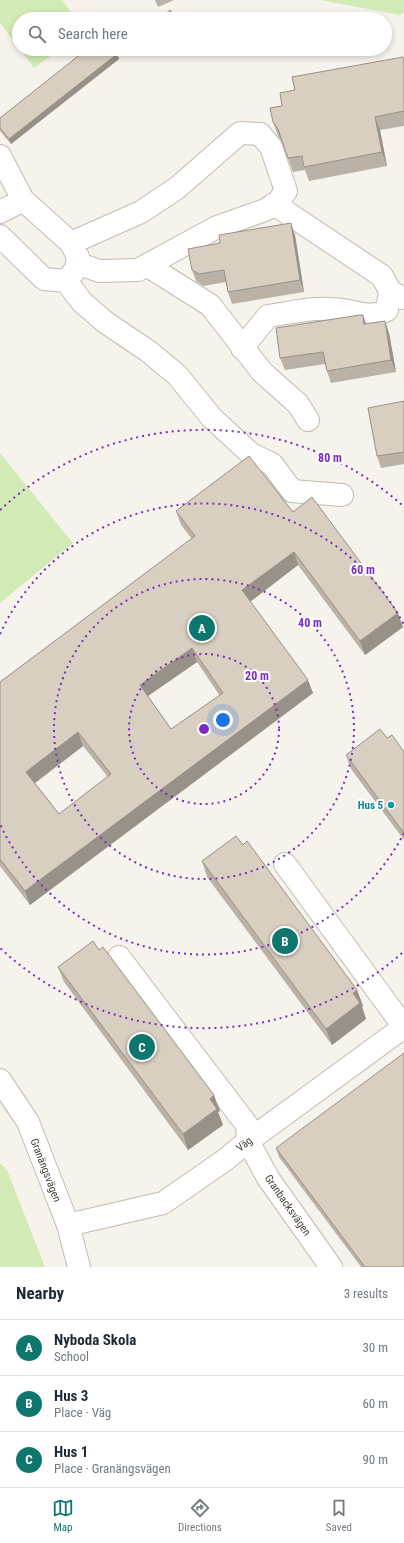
<!DOCTYPE html>
<html lang="en">
<head>
<meta charset="utf-8">
<style>
	:root { --surface:#fff; --page:#f2f2f3; --text:#1f2937; --muted:#747a83; --line:#e0e1e3; --accent:#0f766e }
	body { margin:0; font-family:"Roboto Condensed",sans-serif; background:var(--page); color:var(--text) }
	.you { position:absolute; left:223px; top:720px; width:14px; height:14px; margin:-10px; border:3px solid #fff; border-radius:50%; background:#1a73e8; box-shadow:0 0 0 6px #1a73e833 }
	.badge { display:grid; place-items:center; width:26px; height:26px; border-radius:50%; background:var(--accent); color:#fff; font-size:13px; font-weight:700 }
	.pin { position:absolute; translate:-50% -50%; border:2px solid #fff; box-shadow:0 1px 4px #0006 }
	.list { margin:0; padding:0; list-style:none }
	h2 { display:flex; justify-content:space-between; align-items:center; height:52px; margin:0; padding:0 16px; font-size:17px }
	h2 small { font-size:13px; font-weight:400; color:var(--muted) }
	.list li { display:grid; grid-template-columns:26px 1fr auto; gap:12px; align-items:center; box-sizing:border-box; height:56px; padding:0 16px; border-top:1px solid var(--line) }
	.list b { display:block; font-size:15px; white-space:nowrap }
	.list p { margin:0; font-size:13px; white-space:nowrap; color:var(--muted) }
	.list em { font-size:13px; font-style:normal; color:var(--muted) }
	.icon { flex:none; width:22px; height:22px; fill:none; stroke:currentColor; stroke-width:2; stroke-linecap:round; stroke-linejoin:round }
	.map { position:relative; flex:none; width:404px; height:1267px; overflow:hidden }
	.search { position:absolute; background:var(--surface); box-shadow:0 2px 6px #0003; left:12px; right:12px; top:12px; height:44px; display:flex; align-items:center; gap:10px; box-sizing:border-box; padding:0 14px; border-radius:22px; color:var(--muted); font-size:15px }
	.sheet { height:220px; background:var(--surface) }
	nav { display:flex; justify-content:space-around; align-items:center; box-sizing:border-box; height:56px; border-top:1px solid var(--line); background:var(--surface); font-size:11px; color:var(--muted) }
	nav a { display:grid; justify-items:center; gap:2px }
	nav .on { color:var(--accent) }
	.map>svg:first-child { display:block }
	.green { fill:#d2eab5 }
	.lines { fill:none; stroke-linecap:round; stroke-linejoin:round }
	.minor-casing { stroke:#c2bbae; stroke-width:24 }
	.minor { stroke:#fff; stroke-width:22 }
	.wall { fill:#bab2a6; fill-rule:evenodd }
	.shaded-wall { fill:#979187 }
	.building { fill:#d8cfc1; stroke:#979187; fill-rule:evenodd }
	.ring { fill:none; stroke:#7b2cbf; stroke-width:2; stroke-dasharray:2 4 }
	.culture-dot { fill:#0f9aa8; stroke:#fff; stroke-width:1.5 }
	.labels { text-anchor:middle; stroke-width:4; stroke-linejoin:round; paint-order:stroke }
	.culture-label { font-size:11px; font-weight:bold; fill:#0d838f; stroke:#fff; text-anchor:end }
	.street-label { font-size:11px; fill:#4b4439; stroke:#fff }
	.centre { fill:#7b2cbf; stroke:#fff; stroke-width:2 }
	.ring-label { font-size:12px; text-anchor:middle; font-weight:bold; fill:#7b2cbf; stroke:#fff; stroke-width:4; stroke-linejoin:round; paint-order:stroke }
</style>
</head>
<body>
<div class="map">
<svg width="404" height="1267" viewBox="0 0 404 1267">
	<rect width="100%" height="100%" fill="#f6f3ec"/>
	<path class="green" d="M 0,0 L 62,0 L 76,19 L 19,19 L 19,48 L 0,23 Z
		M 321,0 L 404,0 L 404,12 L 400,15 Z
		M 20,49 L 60,49 L 34,68 Z
		M 0,453 L 73,543 L 0,603 Z
		M 0,1163 L 7,1170 L 45,1267 L 0,1267 Z"/>
	<g class="lines">
		<g class="minor-casing">
			<path id="minor" d="M 0,156 L 23,200 L 71,243 L 78,257 L 76,269 L 66,281 L 44,279 L 0,236
				M 274,204 L 382,276 L 390,291 L 402,298
				M 0,212 L 23,200
				M 71,243 L 141,212 L 177,188 L 240,133 L 260,134 L 271,147 L 286,191 L 278,202 L 265,210 L 217,227 L 138,270 L 99,271 L 77,263
				M 148,266 L 210,305 L 262,372 L 298,404 L 308,420
				M 66,281 L 82,302 L 105,322 L 148,351 L 177,375 L 212,418 L 251,454 L 272,464 L 292,491 L 342,495
				M 242,348 L 268,316 C 295,312 321,305 349,311 C 363,314 373,318 387,310 L 390,291
				M 285,864 L 404,1027
				M 119,957 L 247,1125 L 248,1141 L 268,1178 L 331,1267
				M 0,1080 L 28,1122 L 68,1225 L 79,1267
				M 68,1225 L 163,1203 L 225,1160 L 248,1141 L 404,1027"/>
		</g>
		<use href="#minor" class="minor"/>
	</g>
	<path class="wall" d="M 155,0 L 174,0 L 158,7 Z
		M 117,54 L 119,59 L 11,144 L 0,131 L 0,118 Z
		M 404,61 L 404,126 L 380,130 L 387,166 L 309,181 L 305,170 L 293,172 L 282,142 L 278,136 L 273,122 L 282,106 L 295,90 Z
		M 295,235 L 304,292 L 232,304 L 228,292 L 226,282 L 203,286 L 196,281 L 192,270 L 220,243 Z
		M 363,315 L 366,324 L 389,333 L 396,372 L 331,383 L 327,371 L 325,364 L 285,370 L 280,358 Z
		M 404,401 L 404,464 L 381,468 L 377,456 Z
		M 176,511 L 293,512 L 403,627 L 365,655 L 298,565 L 250,602 L 313,693 L 30,905 L 0,866 L 0,682 L 192,539 L 181,525 ZM 197,662 L 220,696 L 171,729 L 148,696 ZM 83,746 L 108,777 L 59,814 L 35,783 Z
		M 387,738 L 404,752 L 404,840 L 351,769 L 346,755 Z
		M 243,845 L 357,990 L 363,1006 L 362,1007 L 366,1019 L 332,1045 L 207,877 L 202,861 Z
		M 58,967 L 220,1111 L 218,1112 L 223,1125 L 188,1150 L 64,982 Z
		M 276,1148 L 404,1267 L 361,1267 L 279,1157 Z"/>
	<path class="shaded-wall" d="M 117,54 L 119,59 L 11,144 L 9,139 Z
		M 375,117 L 380,130 L 387,166 L 382,152 Z
		M 291,223 L 295,235 L 304,292 L 300,280 Z
		M 363,315 L 367,327 L 364,324 Z
		M 385,321 L 389,333 L 396,372 L 391,360 Z
		M 294,552 L 298,565 L 247,604 L 242,590 Z
		M 398,613 L 403,627 L 365,655 L 360,641 Z
		M 192,648 L 197,662 L 145,698 L 140,685 Z
		M 308,680 L 313,693 L 30,905 L 25,891 Z
		M 78,732 L 83,746 L 31,786 L 26,772 Z
		M 357,990 L 363,1006 L 362,1007 L 366,1019 L 332,1045 L 326,1029 L 353,993 Z
		M 214,1095 L 220,1111 L 218,1112 L 223,1125 L 188,1150 L 183,1134 L 210,1099 Z"/>
	<path class="building" d="M 170,10 L 177,19 L 159,19 Z
		M 87,49 L 113,49 L 117,54 L 9,139 L 0,128 L 0,118 Z
		M 403,57 L 404,64 L 404,111 L 375,117 L 382,152 L 304,167 L 302,156 L 288,158 L 278,129 L 273,122 L 270,108 L 282,106 L 280,93 L 295,90 L 292,77 Z
		M 291,223 L 300,280 L 228,292 L 224,270 L 199,274 L 192,270 L 188,249 L 220,243 L 219,235 Z
		M 360,315 L 363,315 L 364,324 L 385,321 L 391,360 L 327,371 L 323,352 L 280,358 L 276,328 Z
		M 404,401 L 404,452 L 377,456 L 368,408 Z
		M 249,456 L 293,512 L 312,497 L 398,613 L 360,641 L 294,552 L 242,590 L 308,680 L 25,891 L 0,859 L 0,682 L 195,536 L 176,511 ZM 192,648 L 223,693 L 171,729 L 140,685 ZM 78,732 L 111,774 L 59,814 L 26,772 Z
		M 380,729 L 387,738 L 392,735 L 404,752 L 404,833 L 346,755 Z
		M 236,836 L 243,845 L 247,841 L 357,990 L 353,993 L 360,1003 L 326,1029 L 202,861 Z
		M 93,941 L 99,950 L 103,947 L 214,1095 L 210,1099 L 217,1109 L 183,1134 L 58,967 Z
		M 404,1053 L 404,1267 L 365,1267 L 276,1148 Z"/>
	<g class="ring">
		<circle cx="204" cy="729" r="75"/>
		<circle cx="204" cy="729" r="150"/>
		<path d="M404 833A225 225 0 0 1 0 824M0 634A225 225 0 0 1 404 625"/>
		<path d="M402 953A299 299 0 0 1 0 948M0 510A299 299 0 0 1 402 505"/>
	</g>
	<circle class="culture-dot" cx="391" cy="805" r="4"/>
	<g class="labels">
		<g class="culture-label">
			<text x="383" y="809">Hus 5</text>
		</g>
		<g class="street-label">
			<text transform="translate(244 1144) rotate(-39)" y="4">Väg</text>
			<text transform="translate(46 1170) rotate(69)" y="4">Granängsvägen</text>
			<text transform="translate(288 1205) rotate(55)" y="4">Granbacksvägen</text>
		</g>
	</g>
	<circle cx="204" cy="729" r="6" class="centre"/>
	<g class="ring-label">
		<text x="330" y="462">80 m</text>
		<text x="363" y="574">60 m</text>
		<text x="310" y="627">40 m</text>
		<text x="257" y="680">20 m</text>
	</g>
</svg>
<div class="you"></div>
<div class="pin badge" style="left:202px;top:628px">A</div>
<div class="pin badge" style="left:285px;top:941px">B</div>
<div class="pin badge" style="left:142px;top:1047px">C</div>
<div class="search"><svg class="icon" aria-label="search" viewBox="0 0 24 24"><circle cx="10" cy="10" r="6"/><path d="M15 15l6 6"/></svg>Search here</div>
</div>
<section class="sheet">
<h2>Nearby<small>3 results</small></h2>
<ul class="list">
<li><span class="badge">A</span><div><b>Nyboda Skola</b><p>School</p></div><em>30 m</em></li>
<li><span class="badge">B</span><div><b>Hus 3</b><p>Place · Väg</p></div><em>60 m</em></li>
<li><span class="badge">C</span><div><b>Hus 1</b><p>Place · Granängsvägen</p></div><em>90 m</em></li>
</ul>
</section>
<nav>
<a class="on"><svg class="icon" aria-label="map" viewBox="0 0 24 24"><path d="M3 6l6-2 6 2 6-2v14l-6 2-6-2-6 2zM9 4v14M15 6v14"/></svg>Map</a>
<a><svg class="icon" aria-label="directions" viewBox="0 0 24 24"><path d="M12 3l9 9-9 9-9-9zM9 14v-3h6M13 9l2 2-2 2"/></svg>Directions</a>
<a><svg class="icon" aria-label="saved" viewBox="0 0 24 24"><path d="M7 4h10v16l-5-4-5 4z"/></svg>Saved</a>
</nav>
</body>
</html>
